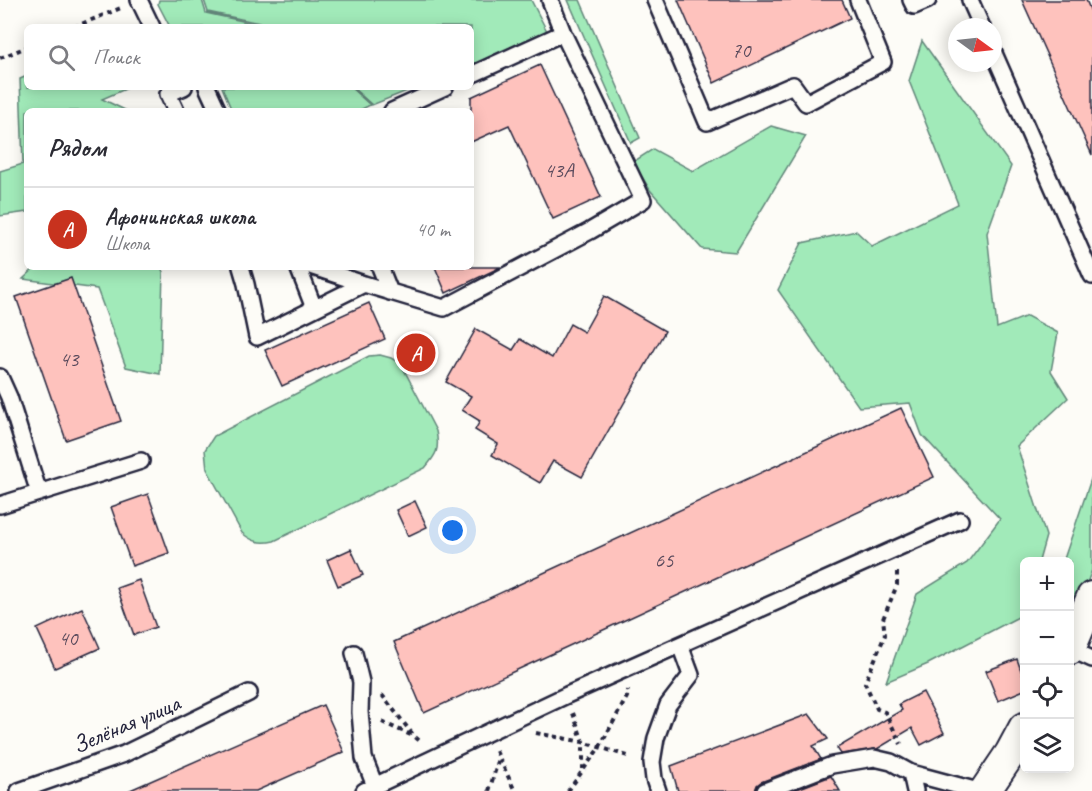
<!DOCTYPE html>
<html lang="ru">
<head>
<meta charset="utf-8">
<style>
	:root { --surface:#fff; --page:#f7f7f7; --text:#2b2b33; --muted:#7c7c81; --line:#e1e1e2; --accent:#c8321e }
	body { margin:0; font-family:Caveat,sans-serif; background:var(--page); color:var(--text) }
	.controls { position:absolute; right:18px; bottom:18px; display:grid; overflow:hidden; border-radius:9px; box-shadow:0 3px 15px #0003 }
	.controls button { width:54px; height:54px; display:grid; place-items:center; padding:0; border:0; border-bottom:2px solid var(--line); background:var(--surface); color:var(--text); font:30px sans-serif }
	.compass { position:absolute; left:948px; top:18px; width:54px; height:54px; border-radius:50%; background:var(--surface); box-shadow:0 3px 15px #0003; rotate:105deg }
	.you { position:absolute; left:453px; top:531px; width:21px; height:21px; margin:-15px; border:4px solid #fff; border-radius:50%; background:#1a73e8; box-shadow:0 0 0 9px #1a73e833 }
	.badge { display:grid; place-items:center; width:39px; height:39px; border-radius:50%; background:var(--accent); color:#fff; font-size:20px; font-weight:700 }
	.pin { position:absolute; translate:-50% -50%; border:3px solid #fff; box-shadow:0 2px 6px #0006 }
	.list { margin:0; padding:0; list-style:none }
	h2 { display:flex; justify-content:space-between; align-items:center; height:78px; margin:0; padding:0 24px; font-size:26px }
	h2 small { font-size:20px; font-weight:400; color:var(--muted) }
	.list li { display:grid; grid-template-columns:39px 1fr auto; gap:18px; align-items:center; box-sizing:border-box; height:84px; padding:0 24px; border-top:2px solid var(--line) }
	.list b { display:block; font-size:22px; white-space:nowrap }
	.list p { margin:0; font-size:20px; white-space:nowrap; color:var(--muted) }
	.list em { font-size:20px; font-style:normal; color:var(--muted) }
	.icon { flex:none; width:33px; height:33px; fill:none; stroke:currentColor; stroke-width:2; stroke-linecap:round; stroke-linejoin:round }
	.map { position:relative; flex:none; width:1092px; height:791px; overflow:hidden }
	.search { position:absolute; background:var(--surface); box-shadow:0 3px 15px #0003; left:24px; top:24px; width:450px; height:66px; display:flex; align-items:center; gap:15px; box-sizing:border-box; padding:0 21px; border-radius:9px; color:var(--muted); font-size:22px }
	.panel { position:absolute; background:var(--surface); box-shadow:0 3px 15px #0003; left:24px; top:108px; width:450px; height:162px; border-radius:9px }
	.map>svg:first-child { display:block }
	.green { fill:#a1eab9; stroke:#62867a; stroke-width:1.5 }
	.building { fill:#fec2bd; stroke:#22223b; stroke-width:1.5 }
	.lines { fill:none; stroke-linecap:round; stroke-linejoin:round }
	.service-casing { stroke:#22223b; stroke-width:20 }
	.minor-casing { stroke:#22223b; stroke-width:34 }
	.path { stroke:#22223b; stroke-width:4; stroke-dasharray:4.5 4.5; stroke-linecap:butt }
	.service { stroke:#fdfcf7; stroke-width:15 }
	.minor { stroke:#fdfcf7; stroke-width:30 }
	.labels { text-anchor:middle; stroke-width:4.5; stroke-linejoin:round; paint-order:stroke }
	.number-label { font-size:21px; fill:#594a5c }
	.street-label { font-size:24px; fill:#22223b; stroke:#fdfcf7 }
</style>
</head>
<body>
<div class="map">
<svg width="1092" height="791" viewBox="0 0 1092 791">
	<rect width="100%" height="100%" fill="#fdfcf7"/>
	<filter id="ink" filterUnits="userSpaceOnUse"><feTurbulence type="fractalNoise" baseFrequency=".0167" numOctaves="2"/><feDisplacementMap in="SourceGraphic" scale="12" xChannelSelector="R" yChannelSelector="G"/><feConvolveMatrix kernelMatrix="1 2 1 2 8 2 1 2 1" color-interpolation-filters="sRGB"/></filter>
	<g filter="url(#ink)">
		<path class="green" d="M 159,0 L 202,0 L 206,13 L 270,27 L 170,27 L 158,4 Z
			M 204,0 L 531,0 L 549,35 L 471,66 L 471,27 L 278,27 L 208,12 Z
			M 568,0 L 580,0 L 640,138 L 631,143 Z
			M 922,41 L 1011,166 L 987,233 L 997,328 L 1027,316 L 1058,333 L 1051,371 L 1068,398 L 1017,446 L 1046,536 L 1039,561 L 1024,562 L 1024,614 L 928,664 L 886,682 L 917,594 L 967,563 L 1000,519 L 922,435 L 910,403 L 859,407 L 778,290 L 802,243 L 856,231 L 872,246 L 958,204 L 909,81 Z
			M 27,76 L 27,87 L 130,87 L 102,99 L 127,111 L 27,111 L 27,212 L 0,216 L 0,171 L 23,164 L 20,79 Z
			M 222,87 L 350,87 L 370,105 L 358,111 L 232,111 Z
			M 352,87 L 417,87 L 372,105 Z
			M 771,126 L 806,136 L 736,252 L 702,249 L 650,190 L 633,162 L 653,149 L 693,171 Z
			M 36,267 L 161,267 L 163,272 L 160,374 L 126,367 L 97,289 L 23,279 Z
			M 380,355 L 391,358 L 401,364 L 436,431 C 440,450 436,455 425,468 L 274,541 C 261,544 253,542 242,533 L 207,469 L 205,450 L 214,436 L 369,356 Z
			M 1092,476 L 1092,570 L 1070,626 L 1070,562 L 1063,562 Z"/>
		<path class="building" d="M 678,0 L 842,0 L 850,18 L 714,83 Z
			M 1022,0 L 1086,0 L 1092,14 L 1092,155 Z
			M 540,65 L 601,197 L 553,219 L 509,125 L 471,142 L 471,97 Z
			M 435,267 L 501,267 L 446,293 Z
			M 71,278 L 121,421 L 66,440 L 16,297 Z
			M 604,296 L 665,331 L 582,477 L 553,461 L 540,483 L 492,455 L 498,444 L 475,430 L 480,421 L 462,410 L 471,396 L 446,382 L 476,329 L 513,350 L 520,339 L 552,358 L 570,324 L 584,332 Z
			M 369,303 L 385,339 L 282,386 L 265,350 Z
			M 901,408 L 934,477 L 424,713 L 394,642 Z
			M 148,494 L 169,553 L 132,566 L 111,507 Z
			M 415,501 L 427,527 L 408,536 L 396,510 Z
			M 351,549 L 363,575 L 338,586 L 327,560 Z
			M 139,580 L 156,627 L 134,635 L 117,588 Z
			M 82,608 L 100,648 L 55,668 L 37,629 Z
			M 1017,659 L 1024,679 L 1024,690 L 998,701 L 986,671 Z
			M 923,692 L 944,733 L 921,745 L 912,728 L 877,749 L 841,754 L 837,748 L 902,710 L 899,704 Z
			M 323,705 L 344,752 L 256,791 L 128,791 Z
			M 809,714 L 828,739 L 813,746 L 821,759 L 761,782 L 757,785 L 755,791 L 678,791 L 671,766 Z
			M 831,776 L 840,791 L 792,791 Z"/>
		<g class="lines">
			<g class="service-casing">
				<path id="service" d="M 139,0 L 152,27
					M 655,0 L 707,122 L 793,85 L 806,103 L 883,62 L 858,0
					M 911,0 L 914,6 L 928,0
					M 970,0 L 982,27
					M 993,51 L 1092,276
					M 471,75 L 563,33
					M 207,87 L 218,111
					M 176,111 L 168,94 L 184,87
					M 392,111 L 445,87
					M 241,267 L 246,284 L 257,337 L 364,284 L 444,308 L 590,231 L 643,200 L 563,33 L 550,0
					M 298,267 L 314,308
					M 313,267 L 364,284
					M 380,267 L 390,292
					M 0,377 L 9,397 L 39,493
					M 0,505 L 141,461
					M 1070,649 L 1092,659
					M 354,653 L 361,682 L 360,712 L 364,758 L 375,786
					M 911,773 L 915,791
					M 19,791 L 124,754 L 249,693
					M 364,791 L 567,695 L 960,520
					M 658,791 L 654,779 L 652,762 L 656,738 L 668,705 L 691,675 L 680,645
					M 765,791 L 832,765 L 874,758 L 891,762 L 911,773 L 978,791"/>
			</g>
			<g class="minor-casing">
				<path id="minor" d="M 1070,649 L 1092,597
					M 985,791 L 1010,754 L 1024,728"/>
			</g>
			<path class="path" d="M 74,27 L 121,8
				M 0,58 L 27,47
				M 897,572 L 897,585 L 883,619 L 885,635 L 865,683 L 877,709 L 885,712 L 901,744
				M 382,695 L 414,736 L 421,742
				M 573,713 L 583,742 L 583,769
				M 382,722 L 413,736
				M 536,733 L 583,742 L 631,757
				M 496,751 L 515,791
				M 489,791 L 499,758
				M 568,791 L 599,748 L 627,697 L 628,690"/>
			<use href="#service" class="service"/>
			<use href="#minor" class="minor"/>
		</g>
	</g>
	<g class="labels">
		<g class="number-label">
			<text x="741" y="57">70</text>
			<text x="559" y="177">43А</text>
			<text x="69" y="366">43</text>
			<text x="664" y="567">65</text>
			<text x="68" y="645">40</text>
		</g>
		<g class="street-label">
			<text transform="translate(126 724) rotate(-23)" y="8">Зелёная улица</text>
		</g>
	</g>
</svg>
<div class="controls">
<button>+</button>
<button>−</button>
<button><svg class="icon" aria-label="locate" viewBox="0 0 24 24"><circle cx="12" cy="12" r="6"/><path d="M12 2v4M12 18v4M2 12h4M18 12h4"/></svg></button>
<button><svg class="icon" aria-label="layers" viewBox="0 0 24 24"><path d="M12 4l9 5-9 5-9-5zM3 14l9 5 9-5"/></svg></button>
</div>
<svg class="compass" viewBox="-18 -18 36 36"><path d="M0-13l5 13h-10z" fill="#e53935"/><path d="M0 13l5-13h-10z" fill="#7c7c81"/></svg>
<div class="you"></div>
<div class="pin badge" style="left:416px;top:353px">A</div>
<div class="search"><svg class="icon" aria-label="search" viewBox="0 0 24 24"><circle cx="10" cy="10" r="6"/><path d="M15 15l6 6"/></svg>Поиск</div>
<section class="panel">
<h2>Рядом<small></small></h2>
<ul class="list">
<li><span class="badge">A</span><div><b>Афонинская школа</b><p>Школа</p></div><em>40 m</em></li>
</ul>
</section>
</div>
</body>
</html>
